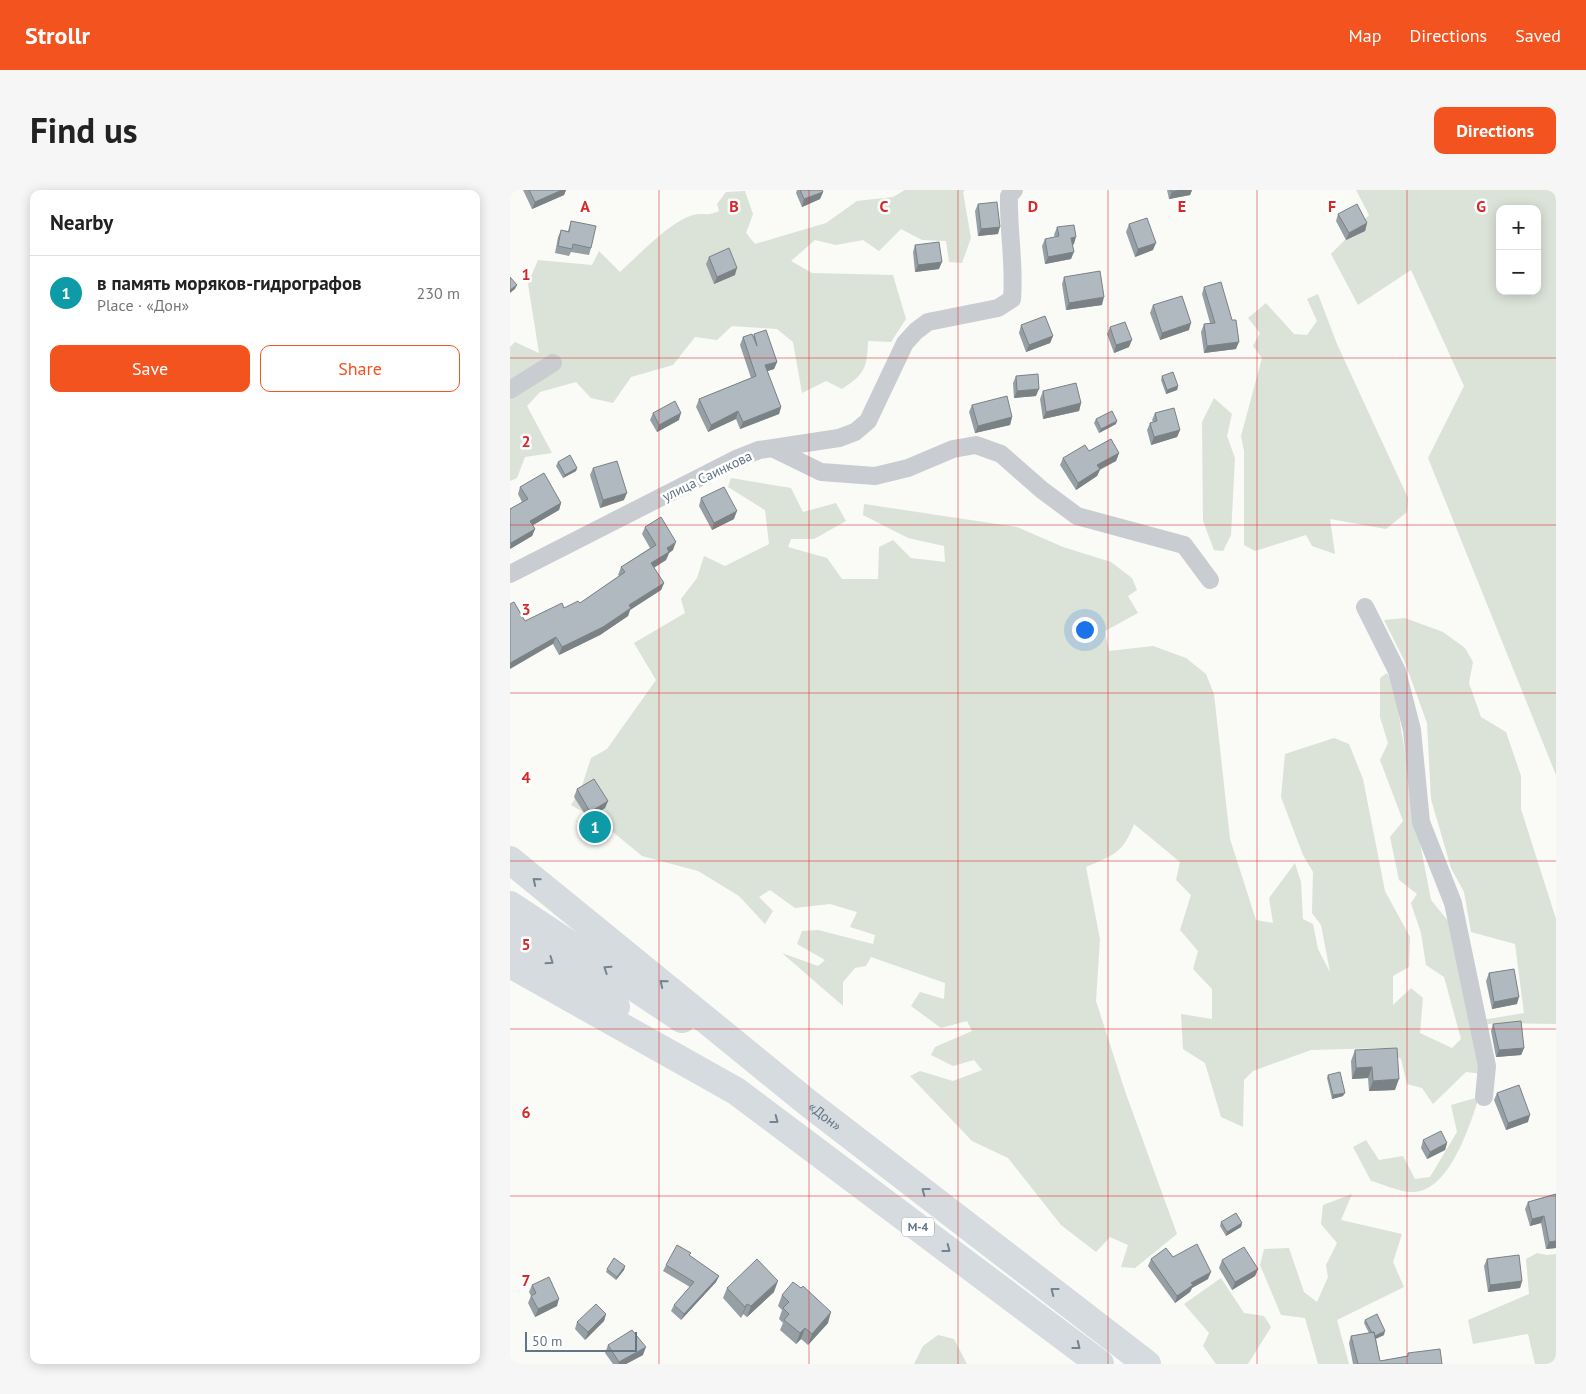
<!DOCTYPE html>
<html lang="en">
<head>
<meta charset="utf-8">
<style>
	:root { --surface:#fff; --page:#f6f6f6; --text:#222; --muted:#767676; --line:#e0e0e0; --accent:#f3531e }
	body { margin:0; font-family:"PT Sans",sans-serif; background:var(--page); color:var(--text) }
	.controls { position:absolute; right:15px; top:15px; display:grid; overflow:hidden; border-radius:10px; box-shadow:0 2px 12px #0003 }
	.controls button { width:45px; height:45px; display:grid; place-items:center; padding:0; border:0; border-bottom:1px solid var(--line); background:var(--surface); color:var(--text); font:25px sans-serif }
	.scale { position:absolute; left:15px; bottom:12px; width:112px; box-sizing:border-box; padding-left:5px; border:2px solid #627585; border-top:0; font-size:14px; line-height:18px; white-space:nowrap; color:#627585; -webkit-text-stroke:4px #fff; paint-order:stroke }
	.you { position:absolute; left:574px; top:439px; width:18px; height:18px; margin:-12px; border:4px solid #fff; border-radius:50%; background:#1a73e8; box-shadow:0 0 0 8px #1a73e833 }
	.badge { display:grid; place-items:center; width:32px; height:32px; border-radius:50%; background:var(--accent); color:#fff; font-size:16px; font-weight:700 }
	.pin { position:absolute; translate:-50% -50%; border:2px solid #fff; box-shadow:0 1px 5px #0006 }
	.list { margin:0; padding:0; list-style:none }
	h2 { display:flex; justify-content:space-between; align-items:center; height:65px; margin:0; padding:0 20px; font-size:21px }
	h2 small { font-size:16px; font-weight:400; color:var(--muted) }
	.list li { display:grid; grid-template-columns:32px 1fr auto; gap:15px; align-items:center; box-sizing:border-box; height:75px; padding:0 20px; border-top:1px solid var(--line) }
	.list b { display:block; font-size:19px; white-space:nowrap }
	.list p { margin:0; font-size:16px; white-space:nowrap; color:var(--muted) }
	.list em { font-size:16px; font-style:normal; color:var(--muted) }
	.actions { display:flex; gap:10px; padding:15px 20px }
	.actions a { flex:1; padding:11px 0; border:1px solid var(--accent); border-radius:10px; text-align:center; font-size:18px; color:var(--accent) }
	.actions .main { background:var(--accent); color:#fff }
	.map { position:relative; flex:none; width:1046px; height:1174px; overflow:hidden; border-radius:10px }
	header { display:flex; align-items:center; gap:30px; box-sizing:border-box; height:70px; padding:0 25px; background:var(--accent); color:#fff }
	header strong { font-size:24px }
	nav { display:flex; gap:28px; margin-inline-start:auto; font-size:18px }
	.intro { display:flex; align-items:center; justify-content:space-between; box-sizing:border-box; height:120px; padding:0 30px }
	h1 { margin:0; font-size:35px }
	.button { padding:12px 22px; border-radius:10px; background:var(--accent); color:#fff; font-size:18px; font-weight:700 }
	main { display:flex; gap:30px; padding:0 30px }
	aside { flex:1; background:var(--surface); border-radius:10px; box-shadow:0 2px 12px #0003 }
	.map>svg:first-child { display:block }
	.green { fill:#dbe2d8; fill-rule:evenodd }
	.lines { fill:none; stroke-linecap:round; stroke-linejoin:round }
	.minor { stroke:#c9cdd1; stroke-width:18 }
	.trunk { stroke:#d6dbdf; stroke-width:28 }
	.wall { fill:#969fa4 }
	.shaded-wall { fill:#7a8286 }
	.building { fill:#afb9bf; stroke:#7a8286 }
	.oneway { stroke:#738492 }
	.grid { fill:none; stroke:#d62828; stroke-width:1; stroke-opacity:0.55 }
	.labels { text-anchor:middle; stroke-width:5; stroke-linejoin:round; paint-order:stroke }
	.shield { fill:#fff; stroke:#919eaa; stroke-width:1 }
	.shield-label { font-size:12px; font-weight:bold; fill:#627585 }
	.street-label { font-size:14px; fill:#627585; stroke:#fff }
	.grid-label { font-size:16px; text-anchor:middle; font-weight:bold; fill:#d62828; stroke:#fff; stroke-width:5; stroke-linejoin:round; paint-order:stroke }
</style>
</head>
<body>
<header>
<strong>Strollr</strong>
<nav><a>Map</a><a>Directions</a><a>Saved</a></nav>
</header>
<div class="intro"><h1>Find us</h1><a class="button">Directions</a></div>
<main>
<aside>
<h2>Nearby<small></small></h2>
<ul class="list">
<li><span class="badge" style="background:#0f9aa8">1</span><div><b>в память моряков-гидрографов</b><p>Place · «Дон»</p></div><em>230 m</em></li>
</ul>
<div class="actions"><a class="main">Save</a><a>Share</a></div>
</aside>
<div class="map">
<svg width="1046" height="1174" viewBox="0 0 1046 1174">
	<rect width="100%" height="100%" fill="#fafaf7"/>
	<path class="green" d="M 395,0 L 455,0 L 453,2 L 461,48 L 452,73 L 439,72 L 436,51 L 412,50 L 391,39 L 369,61 L 353,50 L 326,55 L 305,50 L 281,71 L 302,83 L 383,85 L 396,129 L 381,152 L 358,151 C 357,178 355,184 332,199 L 316,191 L 292,203 L 283,152 L 267,139 L 222,136 L 207,150 L 185,147 L 163,175 L 121,187 L 103,213 L 81,208 L 66,192 L 30,202 L 17,216 L 42,263 L 15,267 L 7,288 L 0,291 L 0,157 L 5,152 L 29,163 L 18,94 L 28,70 L 82,75 L 89,61 L 110,82 C 129,65 158,33 183,25 C 193,22 198,27 209,21 L 207,14 L 216,2 L 235,1 L 243,24 L 236,43 L 245,54 L 316,33 L 347,11 L 383,7 Z
		M 846,0 L 1046,0 L 1046,585 L 918,268 L 954,196 L 901,80 L 848,115 L 821,64 L 859,25 ZM 990,19 L 1027,19 L 1027,101 L 990,101 Z
		M 808,104 L 827,154 L 898,308 L 897,322 L 876,339 L 820,329 L 825,364 L 802,356 L 796,345 L 745,361 L 734,355 L 734,261 L 731,246 L 752,168 L 743,156 L 750,143 L 738,128 L 756,113 L 784,144 L 797,145 L 807,131 L 797,109 Z
		M 704,208 L 722,224 L 717,246 L 725,268 L 721,345 L 713,361 L 704,360 L 693,331 L 692,232 Z
		M 221,288 L 281,298 L 293,322 L 326,313 L 336,331 L 304,349 L 281,349 L 278,357 L 317,368 L 332,389 L 368,389 L 369,357 L 383,350 L 401,368 L 435,372 L 434,356 L 398,348 L 353,325 L 354,314 L 507,337 L 553,357 L 601,372 L 622,388 L 627,400 L 618,406 L 628,423 L 595,441 L 599,461 L 643,456 L 676,468 L 696,484 L 704,504 L 720,649 L 746,730 L 763,733 L 759,708 L 785,673 L 791,692 L 793,729 L 803,734 L 808,759 L 820,782 L 811,735 L 802,723 L 803,682 L 793,665 L 771,607 L 775,564 L 824,548 L 839,554 L 853,589 L 875,701 L 900,747 L 899,777 L 883,786 L 883,815 L 901,798 L 913,808 L 910,843 L 942,858 L 951,849 L 934,787 L 916,775 L 911,743 L 901,713 L 907,704 L 889,690 L 880,647 L 893,631 L 870,570 L 878,553 L 870,527 L 870,488 L 877,483 L 884,495 L 907,637 L 921,710 L 943,737 L 960,832 L 1014,823 L 1005,754 L 961,742 L 954,702 L 941,678 L 921,609 L 917,533 L 894,470 L 874,430 L 895,428 L 933,442 L 955,458 L 963,472 L 959,493 L 971,527 L 996,542 L 1011,586 L 1011,619 L 1046,729 L 1046,834 L 988,833 L 962,836 L 973,884 L 956,882 L 923,914 L 912,898 L 897,894 L 891,869 L 874,858 L 801,860 L 743,881 L 734,890 L 733,937 L 711,927 L 695,873 L 673,859 L 671,824 L 702,829 L 702,799 L 683,779 L 688,761 L 670,740 L 681,705 L 666,690 L 670,672 L 624,634 C 613,663 604,665 576,677 L 590,749 L 586,811 L 616,904 L 667,1044 L 625,1078 L 611,1077 L 618,1055 L 600,1047 L 586,1062 L 551,1035 L 498,968 L 462,951 L 400,886 L 410,881 L 443,891 L 472,880 L 464,870 L 443,876 L 421,865 L 425,857 L 462,841 L 457,831 L 431,838 L 401,816 L 410,802 L 434,809 L 435,793 L 361,767 L 356,776 L 345,778 L 333,792 L 333,816 L 272,763 L 308,776 L 315,770 L 287,754 L 292,741 L 308,740 L 363,754 L 365,745 L 340,737 L 347,722 L 320,714 L 285,718 L 260,700 L 249,707 L 263,721 L 255,734 L 229,706 L 188,681 L 132,666 L 92,633 L 61,615 L 71,599 L 81,568 L 97,559 L 146,490 L 124,453 L 175,423 L 171,409 L 187,388 L 194,366 L 215,376 L 259,354 L 255,320 L 218,297 Z
		M 969,907 C 960,935 939,1003 902,1002 C 889,1002 873,994 861,991 L 843,957 L 856,950 L 869,970 L 893,966 L 905,989 L 920,987 L 947,942 L 941,915 Z
		M 842,1004 L 831,1030 L 892,1044 L 883,1072 L 894,1097 L 827,1130 L 839,1174 L 808,1174 L 795,1128 L 771,1125 L 750,1075 L 754,1059 L 779,1058 L 794,1102 L 807,1112 L 818,1087 L 816,1075 L 827,1053 L 811,1034 L 813,1015 Z
		M 1027,1063 L 1037,1065 L 1046,1064 L 1046,1174 L 1025,1174 L 1018,1144 L 963,1154 L 958,1130 L 1019,1104 L 1016,1069 Z
		M 711,1088 L 734,1123 L 754,1126 L 761,1137 L 738,1174 L 706,1174 L 693,1156 L 699,1143 L 674,1114 Z
		M 428,1145 L 444,1149 L 457,1174 L 404,1174 L 413,1156 Z"/>
	<g class="lines">
		<path class="minor" d="M 0,200 L 43,173
			M 264,259 L 311,282 L 365,286 L 398,278 L 443,259 L 466,255 L 491,264 L 532,300 L 567,326 L 674,355 L 700,390
			M 0,384 L 226,269 L 249,260 L 329,248 L 345,242 L 358,231 L 395,153 L 406,141 L 418,132 L 488,118 L 502,109 C 505,75 498,40 499,6 L 504,0
			M 855,417 L 887,481 L 902,540 L 911,632 L 943,713 L 977,876 L 974,907"/>
		<g class="trunk">
			<path id="s1" d="M 0,670 L 298,913 L 637,1174"/>
			<path d="M 0,715 L 172,829"/>
			<path d="M 0,744 L 106,817"/>
			<path d="M 0,774 L 226,901 L 590,1174"/>
		</g>
	</g>
	<path class="wall" d="M 13,0 L 56,0 L 54,5 L 22,19 Z
		M 287,0 L 312,0 L 313,2 L 310,9 L 292,17 L 286,3 Z
		M 657,0 L 682,0 L 680,5 L 659,9 Z
		M 468,14 L 488,44 L 468,46 L 465,21 Z
		M 828,24 L 857,33 L 855,41 L 836,50 L 826,31 Z
		M 61,31 L 81,58 L 79,65 L 61,62 L 59,66 L 45,63 L 48,47 L 51,40 L 58,41 Z
		M 619,34 L 643,60 L 625,67 L 616,42 Z
		M 547,37 L 564,54 L 563,55 L 561,69 L 535,74 L 532,56 L 535,49 L 545,47 L 544,45 Z
		M 405,55 L 429,79 L 405,82 L 403,62 Z
		M 199,67 L 225,85 L 204,94 L 196,74 Z
		M 554,87 L 592,115 L 556,120 L 552,94 Z
		M 694,97 L 726,159 L 694,163 L 691,142 L 694,134 L 700,133 L 692,104 Z
		M 643,115 L 679,140 L 650,150 L 640,123 Z
		M 511,135 L 543,146 L 540,153 L 516,162 L 509,143 Z
		M 600,137 L 619,157 L 604,163 L 597,144 Z
		M 244,144 L 267,172 L 264,179 L 257,181 L 271,217 L 269,224 L 230,239 L 226,229 L 198,242 L 186,217 L 189,209 L 241,188 L 230,155 L 233,147 L 243,147 Z
		M 506,186 L 526,206 L 504,208 L 503,193 Z
		M 652,186 L 668,196 L 667,200 L 656,204 L 651,190 Z
		M 533,201 L 571,213 L 569,221 L 533,229 L 530,209 Z
		M 462,215 L 502,227 L 500,235 L 465,243 L 459,222 Z
		M 143,223 L 169,230 L 147,242 L 140,230 Z
		M 645,223 L 670,240 L 667,247 L 641,255 L 637,240 L 640,233 L 643,232 L 642,230 Z
		M 586,229 L 606,234 L 589,243 L 584,233 Z
		M 579,261 L 609,263 L 606,271 L 590,280 L 587,286 L 566,300 L 550,275 L 553,268 Z
		M 48,272 L 67,278 L 66,281 L 53,288 L 46,276 Z
		M 83,278 L 114,310 L 90,318 L 80,285 Z
		M 10,297 L 51,313 L 49,320 L 23,335 L 25,339 L 22,346 L 0,359 L 0,319 L 12,312 L 8,304 Z
		M 191,308 L 224,329 L 202,340 L 189,316 Z
		M 135,337 L 163,360 L 159,363 L 156,370 L 144,378 L 154,393 L 151,400 L 120,420 L 118,426 L 90,445 L 49,465 L 43,454 L 15,431 L 70,413 L 109,386 L 108,385 L 111,377 L 140,358 L 132,344 Z
		M 67,599 L 98,611 L 95,618 L 78,629 L 64,607 Z
		M 979,783 L 1007,814 L 982,819 L 976,791 Z
		M 983,834 L 1014,858 L 1011,865 L 986,867 L 981,841 Z
		M 845,860 L 885,900 L 859,901 L 858,888 L 842,889 L 841,871 Z
		M 818,885 L 833,906 L 822,909 L 817,888 Z
		M 987,903 L 1018,932 L 996,940 L 984,910 Z
		M 913,950 L 937,953 L 935,960 L 917,969 L 911,958 Z
		M 1046,1004 L 1046,1058 L 1036,1059 L 1031,1033 L 1020,1036 L 1015,1019 L 1018,1012 Z
		M 711,1032 L 732,1033 L 731,1037 L 716,1046 L 710,1036 Z
		M 180,1066 L 209,1086 L 206,1092 L 171,1130 L 161,1121 L 164,1115 L 180,1097 L 153,1081 L 156,1075 Z
		M 663,1067 L 698,1089 L 682,1098 L 680,1102 L 665,1113 L 638,1076 L 641,1069 Z
		M 977,1069 L 1012,1091 L 1010,1098 L 978,1102 L 974,1076 Z
		M 712,1070 L 748,1079 L 745,1086 L 722,1100 L 709,1078 Z
		M 115,1076 L 114,1080 L 106,1090 L 96,1082 L 97,1079 Z
		M 22,1095 L 47,1116 L 25,1127 L 18,1113 L 21,1106 L 19,1102 Z
		M 217,1098 L 264,1102 L 237,1127 L 233,1124 L 231,1128 L 213,1108 Z
		M 272,1105 L 318,1133 L 298,1155 L 291,1149 L 286,1154 L 270,1140 L 273,1133 L 269,1129 L 272,1120 L 268,1116 Z
		M 96,1124 L 94,1131 L 75,1150 L 65,1139 L 67,1132 Z
		M 855,1130 L 874,1145 L 866,1149 L 870,1171 L 897,1166 L 898,1163 L 932,1174 L 843,1174 L 839,1153 L 841,1146 L 859,1143 L 854,1133 Z
		M 98,1155 L 133,1165 L 116,1174 L 103,1174 L 95,1163 Z"/>
	<path class="shaded-wall" d="M 52,0 L 56,0 L 54,5 L 22,19 L 25,12 Z
		M 671,0 L 682,0 L 680,5 L 659,9 L 662,2 Z
		M 313,2 L 310,9 L 292,17 L 294,9 Z
		M 857,33 L 855,41 L 836,50 L 839,43 Z
		M 490,37 L 488,44 L 468,46 L 471,39 Z
		M 566,47 L 564,54 L 559,55 L 561,48 Z
		M 646,53 L 643,60 L 625,67 L 628,59 Z
		M 564,62 L 561,69 L 535,74 L 538,67 Z
		M 432,72 L 429,79 L 405,82 L 408,75 Z
		M 227,78 L 225,85 L 204,94 L 207,87 Z
		M 7,95 L 5,99 L 0,103 L 0,100 Z
		M 594,107 L 592,115 L 556,120 L 559,113 Z
		M 681,133 L 679,140 L 650,150 L 652,143 Z
		M 543,146 L 540,153 L 516,162 L 519,155 Z
		M 622,150 L 619,157 L 604,163 L 606,155 Z
		M 729,152 L 726,159 L 694,163 L 697,156 Z
		M 267,172 L 264,179 L 252,183 L 255,175 Z
		M 668,196 L 667,200 L 656,204 L 657,200 Z
		M 529,199 L 526,206 L 504,208 L 507,201 Z
		M 571,213 L 569,221 L 533,229 L 536,222 Z
		M 271,217 L 269,224 L 230,239 L 233,232 Z
		M 228,221 L 226,229 L 198,242 L 201,235 Z
		M 171,223 L 169,230 L 147,242 L 149,235 Z
		M 502,227 L 500,235 L 465,243 L 468,236 Z
		M 607,231 L 606,234 L 589,243 L 591,239 Z
		M 670,240 L 667,247 L 641,255 L 644,247 Z
		M 609,263 L 606,271 L 590,279 L 587,286 L 566,300 L 568,293 L 587,275 Z
		M 67,278 L 66,281 L 53,288 L 55,285 Z
		M 117,303 L 114,310 L 90,318 L 93,310 Z
		M 51,313 L 49,320 L 18,338 L 20,331 Z
		M 227,321 L 224,329 L 202,340 L 204,333 Z
		M 25,339 L 22,346 L 0,359 L 1,353 Z
		M 166,352 L 163,360 L 159,363 L 156,370 L 138,381 L 141,373 L 157,358 Z
		M 154,393 L 151,400 L 120,420 L 118,426 L 90,445 L 49,465 L 52,457 Z
		M 46,447 L 43,454 L 0,479 L 0,473 Z
		M 98,611 L 95,618 L 78,629 L 80,622 Z
		M 1009,807 L 1007,814 L 982,819 L 984,812 Z
		M 1014,858 L 1011,865 L 986,867 L 989,860 Z
		M 862,877 L 858,888 L 842,889 L 846,878 Z
		M 889,889 L 885,900 L 859,901 L 863,891 Z
		M 835,903 L 833,906 L 822,909 L 823,905 Z
		M 1020,925 L 1018,932 L 996,940 L 998,933 Z
		M 937,953 L 935,960 L 917,969 L 920,962 Z
		M 1034,1026 L 1031,1033 L 1020,1036 L 1022,1029 Z
		M 732,1033 L 731,1037 L 716,1046 L 717,1042 Z
		M 1046,1051 L 1046,1058 L 1036,1059 L 1039,1052 Z
		M 115,1076 L 114,1080 L 106,1090 L 107,1087 Z
		M 748,1079 L 745,1086 L 722,1100 L 725,1092 Z
		M 701,1082 L 698,1089 L 682,1098 L 680,1102 L 665,1113 L 667,1106 L 681,1093 Z
		M 209,1086 L 206,1092 L 171,1130 L 174,1124 Z
		M 268,1091 L 264,1102 L 237,1127 L 241,1116 Z
		M 1012,1091 L 1010,1098 L 978,1102 L 980,1095 Z
		M 49,1109 L 47,1116 L 25,1127 L 28,1119 Z
		M 237,1114 L 233,1124 L 231,1128 L 235,1117 Z
		M 321,1122 L 318,1133 L 298,1155 L 302,1144 Z
		M 96,1124 L 94,1131 L 75,1150 L 78,1142 Z
		M 295,1138 L 291,1149 L 286,1154 L 290,1143 Z
		M 875,1141 L 874,1145 L 862,1150 L 864,1147 Z
		M 136,1157 L 133,1165 L 116,1174 L 108,1174 L 109,1172 Z"/>
	<path class="building" d="M 19,0 L 52,0 L 25,12 Z
		M 290,0 L 312,0 L 313,2 L 294,9 Z
		M 661,0 L 671,0 L 662,2 Z
		M 487,12 L 490,37 L 471,39 L 468,14 Z
		M 847,14 L 857,33 L 839,43 L 828,24 Z
		M 637,28 L 646,53 L 628,59 L 619,34 Z
		M 61,31 L 86,36 L 81,58 L 63,54 L 62,59 L 48,56 L 51,40 L 59,42 Z
		M 564,35 L 566,47 L 561,48 L 564,62 L 538,67 L 535,49 L 549,46 L 547,37 Z
		M 429,52 L 432,72 L 408,75 L 405,55 Z
		M 219,58 L 227,78 L 207,87 L 199,67 Z
		M 590,81 L 594,107 L 559,113 L 554,87 Z
		M 0,87 L 7,95 L 0,100 Z
		M 711,92 L 722,130 L 726,130 L 729,152 L 697,156 L 694,134 L 705,133 L 694,97 Z
		M 672,106 L 681,133 L 652,143 L 643,115 Z
		M 535,126 L 543,146 L 519,155 L 511,135 Z
		M 615,132 L 622,150 L 606,155 L 600,137 Z
		M 256,140 L 267,172 L 255,175 L 271,217 L 233,232 L 228,221 L 201,235 L 189,209 L 246,186 L 233,147 L 242,144 L 247,156 L 244,144 Z
		M 663,182 L 668,196 L 657,200 L 652,186 Z
		M 528,184 L 529,199 L 507,201 L 506,186 Z
		M 566,193 L 571,213 L 536,222 L 533,201 Z
		M 497,206 L 502,227 L 468,236 L 462,215 Z
		M 165,211 L 171,223 L 149,235 L 143,223 Z
		M 664,218 L 670,240 L 644,247 L 640,233 L 647,231 L 645,223 Z
		M 602,221 L 607,231 L 591,239 L 586,229 Z
		M 601,249 L 609,263 L 587,275 L 590,279 L 568,293 L 553,268 L 575,255 L 579,261 Z
		M 60,265 L 67,278 L 55,285 L 48,272 Z
		M 107,271 L 117,303 L 93,310 L 83,278 Z
		M 34,283 L 51,313 L 20,331 L 25,339 L 1,353 L 0,351 L 0,319 L 18,309 L 10,297 Z
		M 214,297 L 227,321 L 204,333 L 191,308 Z
		M 151,327 L 166,352 L 157,358 L 159,362 L 141,373 L 154,393 L 119,415 L 121,418 L 93,437 L 52,457 L 46,447 L 0,473 L 0,414 L 4,412 L 15,431 L 52,413 L 54,418 L 68,411 L 70,413 L 115,382 L 111,377 L 146,355 L 135,337 Z
		M 84,589 L 98,611 L 80,622 L 67,599 Z
		M 1004,779 L 1009,807 L 984,812 L 979,783 Z
		M 1011,831 L 1014,858 L 989,860 L 983,834 Z
		M 887,858 L 889,889 L 863,891 L 862,877 L 846,878 L 845,860 Z
		M 830,882 L 835,903 L 823,905 L 818,885 Z
		M 1009,895 L 1020,925 L 998,933 L 987,903 Z
		M 931,941 L 937,953 L 920,962 L 913,950 Z
		M 1046,1004 L 1046,1051 L 1039,1052 L 1034,1026 L 1022,1029 L 1018,1012 Z
		M 726,1023 L 732,1033 L 717,1042 L 711,1032 Z
		M 687,1054 L 701,1082 L 681,1093 L 683,1095 L 667,1106 L 641,1069 L 656,1058 L 663,1067 Z
		M 167,1055 L 181,1063 L 179,1065 L 209,1086 L 174,1124 L 164,1115 L 184,1092 L 156,1075 Z
		M 734,1057 L 748,1079 L 725,1092 L 712,1070 Z
		M 1009,1065 L 1012,1091 L 980,1095 L 977,1069 Z
		M 104,1068 L 115,1076 L 107,1087 L 97,1079 Z
		M 247,1069 L 268,1091 L 241,1116 L 237,1114 L 235,1117 L 217,1098 Z
		M 39,1087 L 49,1109 L 28,1119 L 21,1106 L 26,1103 L 22,1095 Z
		M 283,1092 L 291,1098 L 293,1096 L 321,1122 L 302,1144 L 295,1138 L 290,1143 L 274,1130 L 279,1124 L 273,1118 L 279,1112 L 272,1105 Z
		M 86,1114 L 96,1124 L 78,1142 L 67,1132 Z
		M 867,1124 L 875,1141 L 865,1146 L 864,1142 L 862,1143 L 855,1130 Z
		M 122,1140 L 136,1157 L 109,1172 L 98,1155 Z
		M 864,1142 L 870,1171 L 898,1166 L 898,1163 L 930,1159 L 932,1174 L 848,1174 L 841,1146 Z"/>
	<defs><path id="oneway-chevron" d="M-2-3.5L2.5 0L-2 3.5" fill="none" stroke-width="1.6" stroke-linecap="round" stroke-linejoin="round" transform="scale(1.25)"/></defs>
	<g class="oneway">
		<use href="#oneway-chevron" transform="translate(26 691) rotate(-141)"/>
		<use href="#oneway-chevron" transform="translate(40 771) rotate(35)"/>
		<use href="#oneway-chevron" transform="translate(97 779) rotate(-146)"/>
		<use href="#oneway-chevron" transform="translate(153 793) rotate(-141)"/>
		<use href="#oneway-chevron" transform="translate(265 930) rotate(37)"/>
		<use href="#oneway-chevron" transform="translate(415 1001) rotate(-143)"/>
		<use href="#oneway-chevron" transform="translate(437 1059) rotate(37)"/>
		<use href="#oneway-chevron" transform="translate(544 1101) rotate(-142)"/>
		<use href="#oneway-chevron" transform="translate(567 1156) rotate(38)"/>
	</g>
	<path class="grid" d="M 149,0 L 149,1174M 299,0 L 299,1174M 448,0 L 448,1174M 598,0 L 598,1174M 747,0 L 747,1174M 897,0 L 897,1174M 0,168 L 1046,168M 0,335 L 1046,335M 0,503 L 1046,503M 0,671 L 1046,671M 0,839 L 1046,839M 0,1006 L 1046,1006"/>
	<g class="labels">
		<rect class="shield" x="392" y="1027.5" width="32" height="19" rx="4"/>
		<g class="shield-label">
			<text x="408" y="1041">М-4</text>
		</g>
		<g class="street-label">
			<text transform="translate(197 286) rotate(-26)" y="5">улица Саинкова</text>
			<text dy="5" stroke="none"><textPath href="#s1" startOffset="406">«Дон»</textPath></text>
		</g>
	</g>
	<g class="grid-label">
		<text x="75" y="22">A</text>
		<text x="224" y="22">B</text>
		<text x="374" y="22">C</text>
		<text x="523" y="22">D</text>
		<text x="672" y="22">E</text>
		<text x="822" y="22">F</text>
		<text x="971" y="22">G</text>
		<text x="16" y="90">1</text>
		<text x="16" y="257">2</text>
		<text x="16" y="425">3</text>
		<text x="16" y="593">4</text>
		<text x="16" y="760">5</text>
		<text x="16" y="928">6</text>
		<text x="16" y="1096">7</text>
	</g>
</svg>
<div class="controls">
<button>+</button>
<button>−</button>
</div>
<div class="scale">50 m</div>
<div class="you"></div>
<div class="pin badge" style="left:85px;top:637px;background:#0f9aa8">1</div>
</div>
</main>
</body>
</html>
